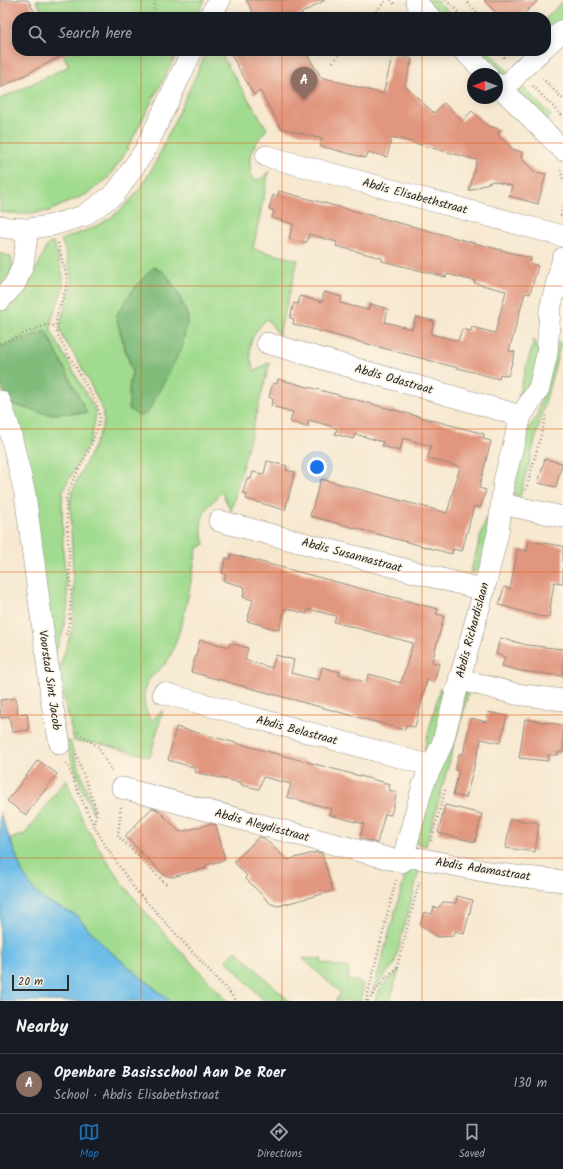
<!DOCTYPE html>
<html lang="en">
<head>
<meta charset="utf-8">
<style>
	:root { --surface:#171b24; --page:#20242c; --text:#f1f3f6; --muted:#9ea1a6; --line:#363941; --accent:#1f6fb2 }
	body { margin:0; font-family:Kalam,sans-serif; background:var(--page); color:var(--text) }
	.compass { position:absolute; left:467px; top:68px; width:36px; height:36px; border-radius:50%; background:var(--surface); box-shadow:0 2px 10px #0003; rotate:270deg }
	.scale { position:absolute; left:12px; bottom:10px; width:57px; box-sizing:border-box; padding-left:4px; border:2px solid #2b2b2b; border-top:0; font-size:11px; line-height:14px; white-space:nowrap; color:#2b2b2b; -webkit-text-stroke:3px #fcf5e5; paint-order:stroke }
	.you { position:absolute; left:317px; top:467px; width:14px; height:14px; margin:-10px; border:3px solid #fff; border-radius:50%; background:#1a73e8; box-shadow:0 0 0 6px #1a73e833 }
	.badge { display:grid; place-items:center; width:26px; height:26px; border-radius:50%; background:var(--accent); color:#fff; font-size:13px; font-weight:700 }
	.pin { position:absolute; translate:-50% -33px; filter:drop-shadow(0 1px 2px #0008) }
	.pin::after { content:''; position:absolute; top:21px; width:14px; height:12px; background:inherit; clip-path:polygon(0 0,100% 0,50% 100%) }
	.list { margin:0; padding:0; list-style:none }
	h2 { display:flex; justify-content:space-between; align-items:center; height:52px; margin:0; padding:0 16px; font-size:17px }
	h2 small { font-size:13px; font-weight:400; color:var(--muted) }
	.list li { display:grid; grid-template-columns:26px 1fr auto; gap:12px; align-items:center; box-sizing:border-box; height:60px; padding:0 16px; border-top:1px solid var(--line) }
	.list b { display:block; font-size:15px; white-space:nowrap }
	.list p { margin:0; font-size:13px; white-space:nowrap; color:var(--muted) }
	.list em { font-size:13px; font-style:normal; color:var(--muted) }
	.icon { flex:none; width:22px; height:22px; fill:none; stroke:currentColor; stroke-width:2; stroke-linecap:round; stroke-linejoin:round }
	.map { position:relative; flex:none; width:563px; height:1001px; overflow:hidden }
	.search { position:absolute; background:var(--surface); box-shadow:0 2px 10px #0003; left:12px; right:12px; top:12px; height:44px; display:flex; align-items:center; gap:10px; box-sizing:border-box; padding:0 14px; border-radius:16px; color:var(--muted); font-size:15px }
	.sheet { height:112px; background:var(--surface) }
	nav { display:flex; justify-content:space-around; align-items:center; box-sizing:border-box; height:56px; border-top:1px solid var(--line); background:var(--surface); font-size:11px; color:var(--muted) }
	nav a { display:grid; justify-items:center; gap:2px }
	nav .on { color:var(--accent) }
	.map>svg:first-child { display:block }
	.green { fill:#a1db8f; stroke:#66835d; fill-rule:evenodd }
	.forest { fill:#80bb7a; stroke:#567352 }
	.water { fill:#6dbde8; stroke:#4c748a }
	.building { fill:#e1967f }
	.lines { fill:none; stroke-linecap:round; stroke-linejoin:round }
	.minor-casing { stroke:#918a7e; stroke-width:22 }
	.path { stroke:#918a7e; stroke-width:2.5; stroke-dasharray:1 3; stroke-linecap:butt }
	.minor { stroke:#fff; stroke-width:21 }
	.grid { fill:none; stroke:#df570e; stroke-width:1; stroke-opacity:0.55 }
	.labels { text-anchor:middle; stroke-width:3; stroke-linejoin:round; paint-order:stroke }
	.street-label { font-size:12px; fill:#2b2b2b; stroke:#fcf5e5 }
</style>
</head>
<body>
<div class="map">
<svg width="563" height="1001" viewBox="0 0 563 1001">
	<rect width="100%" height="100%" fill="#fcf5e5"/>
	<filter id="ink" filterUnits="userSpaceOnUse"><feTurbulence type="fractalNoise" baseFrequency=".025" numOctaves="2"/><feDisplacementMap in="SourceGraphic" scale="8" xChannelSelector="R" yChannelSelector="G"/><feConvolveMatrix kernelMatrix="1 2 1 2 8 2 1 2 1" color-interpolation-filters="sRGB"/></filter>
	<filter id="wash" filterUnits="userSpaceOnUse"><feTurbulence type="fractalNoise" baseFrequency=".012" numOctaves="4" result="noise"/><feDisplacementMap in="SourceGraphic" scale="16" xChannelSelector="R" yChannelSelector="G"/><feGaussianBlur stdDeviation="0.9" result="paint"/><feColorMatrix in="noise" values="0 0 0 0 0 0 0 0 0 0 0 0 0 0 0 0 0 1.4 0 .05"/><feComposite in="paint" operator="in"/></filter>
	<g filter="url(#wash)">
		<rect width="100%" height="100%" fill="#f7e8d0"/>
		<path class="green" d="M 36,0 L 205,0 L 196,17 L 45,17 Z
			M 426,0 L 437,0 L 454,17 L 443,17 Z
			M 563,1 L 563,18 L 546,35 L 546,18 Z
			M 61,51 L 178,51 L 123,157 L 107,179 L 87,194 L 49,211 L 22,214 L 0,212 L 0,99 L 69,66 Z
			M 207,51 L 223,51 L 223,58 L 267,129 C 251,147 245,158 254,181 L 262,178 L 269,171 L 253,249 L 298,260 L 279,335 L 267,319 C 250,335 245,349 255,371 L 270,362 L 231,511 L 222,492 C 204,510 196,518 205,544 L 197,549 C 190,584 185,622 171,654 C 169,658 166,664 162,667 C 157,673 149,677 146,685 C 142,699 144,708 151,721 L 163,710 L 150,757 L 101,744 L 74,741 L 62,689 L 57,687 L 60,666 L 73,627 L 74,602 L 70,500 L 76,482 L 98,438 L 104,422 L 102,408 L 80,364 L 64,339 L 60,328 L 62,316 L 70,292 L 71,275 L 65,250 L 61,240 C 81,232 102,226 118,212 C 146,189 159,155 174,122 C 185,99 196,75 207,51 ZM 154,267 L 166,274 L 177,291 L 188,317 L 129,388 L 132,371 L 124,347 L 116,316 C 127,297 138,283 154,267 Z
			M 476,51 L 488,51 L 509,72 L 503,78 Z
			M 521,85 L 551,115 L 546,121 L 518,92 Z
			M 50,243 L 54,243 L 63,276 L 63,288 L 51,321 L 51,331 L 94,408 L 96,416 L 91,439 L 63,490 L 62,502 L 63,551 L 67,588 L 68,605 L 63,632 L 55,654 L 7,403 L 47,414 L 87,413 L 46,331 L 0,347 L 0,310 L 17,298 L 25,284 L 31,267 L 35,269 L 37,268 L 46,247 Z
			M 0,253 L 11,257 L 13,266 L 0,291 Z
			M 534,340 L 542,355 L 534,389 L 518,396 Z
			M 556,342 L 561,343 L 520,497 L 515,496 L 512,482 L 523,436 L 536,418 Z
			M 486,517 L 494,532 L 486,564 L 470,574 Z
			M 440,688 L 449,704 L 439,741 L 424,749 Z
			M 461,692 L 468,694 L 426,846 L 415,843 Z
			M 70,741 L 93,809 L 93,813 L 81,787 L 66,742 Z
			M 66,779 C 71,792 76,805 82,818 C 117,889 175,945 228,1001 L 170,1001 L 106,948 L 76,915 L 44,900 L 33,889 L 22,872 L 10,839 L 25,834 Z
			M 408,866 L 420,868 L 394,965 L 382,978 L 373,991 Z
			M 236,950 L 289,1001 L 264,1001 L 226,960 Z
			M 302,958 L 321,959 L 322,963 L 349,968 L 348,980 L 356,981 L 362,984 L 363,990 L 360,1001 L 335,1001 L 341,993 Z
			M 399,970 L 390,1001 L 375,1001 C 378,988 389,979 399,970 Z"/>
		<path class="forest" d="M 154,267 L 166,274 L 177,291 L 188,317 L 182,348 L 147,414 L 139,416 L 129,409 L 129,388 L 132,371 L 116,317 C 126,298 138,282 154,267 Z
			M 46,331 L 87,413 L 47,414 L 7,403 L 0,382 L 0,347 Z"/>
		<path class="water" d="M 0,812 L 22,872 L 33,889 L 44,900 L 76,915 L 106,948 L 170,1001 L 0,1001 Z"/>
		<g id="blocks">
			<path class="building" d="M 0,0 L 28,0 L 37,17 L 17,17 L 17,51 L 71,51 L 0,88 Z
				M 246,0 L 325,0 L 295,17 L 256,17 Z
				M 484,0 L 538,0 L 521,17 L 500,17 Z
				M 229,51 L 305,51 L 321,77 L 383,94 L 393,54 L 412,59 L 405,86 L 434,113 L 444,103 L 462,121 L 472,111 L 488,126 L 499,129 L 498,135 L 512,149 L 522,152 L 521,158 L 535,172 L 546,174 L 538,204 L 509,196 L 512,186 L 493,181 L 469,191 L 477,160 L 392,137 L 387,157 L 368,152 L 366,158 L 320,146 L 322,139 L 281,128 L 260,91 L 254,95 Z
				M 279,191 L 531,258 L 530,263 L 538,266 L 530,294 L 525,293 L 509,351 L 515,352 L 508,376 L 500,374 L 499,379 L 293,324 L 294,319 L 290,318 L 294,303 L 298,304 L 300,296 L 322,302 L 324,292 L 342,297 L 340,303 L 368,310 L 370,304 L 388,309 L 385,322 L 412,329 L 416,317 L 434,321 L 431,334 L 458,341 L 462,329 L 471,331 L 472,327 L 495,333 L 506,291 L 474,283 L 475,281 L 447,274 L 446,277 L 382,261 L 382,258 L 336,246 L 337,242 L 309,234 L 307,242 L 300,242 L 289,239 L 293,224 L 272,218 L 274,211 L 269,209 L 273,195 L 278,196 Z
				M 278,379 L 484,434 L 483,439 L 491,441 L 479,488 L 486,490 L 480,508 L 474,506 L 462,551 L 453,549 L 452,554 L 310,516 L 321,479 L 447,513 L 460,467 L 428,458 L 431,446 L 403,438 L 400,451 L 382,446 L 383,442 L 355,434 L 353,439 L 335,434 L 337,428 L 309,420 L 307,427 L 290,422 L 293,412 L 271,406 L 273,399 L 269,397 L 273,383 L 277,384 Z
				M 545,459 L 562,463 L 556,487 L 538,483 Z
				M 267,461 L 287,466 L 286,470 L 295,472 L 285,510 L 246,499 L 247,494 L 243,493 L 247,478 L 251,479 L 253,472 L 264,474 Z
				M 529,541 L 563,546 L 563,583 L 554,582 L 549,617 L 538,616 L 499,605 L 504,587 L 510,589 L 518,549 L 527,551 Z
				M 231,554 L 438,609 L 436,614 L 444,616 L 432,662 L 439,664 L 434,682 L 427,680 L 415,727 L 406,725 L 405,730 L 191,672 L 200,640 L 229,647 L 230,643 L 248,648 L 245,660 L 272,668 L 276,655 L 294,660 L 291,673 L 319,680 L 322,667 L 340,672 L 339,675 L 366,682 L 369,674 L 401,683 L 413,643 L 334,622 L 336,616 L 308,609 L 307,614 L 285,608 L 279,630 L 247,621 L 253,600 L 243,597 L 245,587 L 224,581 L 226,574 L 222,573 L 226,558 L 230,559 Z
				M 500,638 L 527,645 L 563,649 L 563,676 L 520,671 L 502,666 L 505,657 L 496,654 Z
				M 16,698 L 18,714 L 27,713 L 29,730 L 12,732 L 9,716 L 1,718 L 0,700 Z
				M 488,712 L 507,716 L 500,743 L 481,739 L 466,798 L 453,795 L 459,771 L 455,770 L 459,754 L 463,754 L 471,718 L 486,722 Z
				M 525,719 L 563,725 L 563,752 L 558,752 L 558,755 L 548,755 L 548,761 L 519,758 Z
				M 176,727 L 390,784 L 389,790 L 397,792 L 391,815 L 385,814 L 377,843 L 360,838 L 364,824 L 330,815 L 332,809 L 287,797 L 291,784 L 263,777 L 259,789 L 241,785 L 242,783 L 195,772 L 196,768 L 168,760 Z
				M 38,760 L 57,774 L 26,815 L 7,801 Z
				M 445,805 L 482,814 L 475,842 L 438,833 Z
				M 152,808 L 158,810 L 180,832 L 210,824 L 216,825 L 225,860 L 206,865 L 207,868 L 172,877 L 164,875 L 125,836 Z
				M 510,819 L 539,823 L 535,852 L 506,848 Z
				M 259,837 L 264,838 L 287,860 L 317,852 L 322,853 L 333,891 L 278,906 L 271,904 L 245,878 L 247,876 L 234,862 Z
				M 457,896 L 473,900 L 464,934 L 455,931 L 453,936 L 438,937 L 420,925 L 424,912 L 432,914 L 434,907 L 438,908 L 443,902 L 456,903 Z"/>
		</g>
	</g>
	<g filter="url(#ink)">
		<use href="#blocks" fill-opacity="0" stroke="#918a7e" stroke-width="1"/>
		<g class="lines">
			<g class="minor-casing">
				<path id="minor" d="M 416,0 L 418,5 L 430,17
					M 209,17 L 220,0
					M 546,46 L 563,30
					M 464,51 L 487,74
					M 497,84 L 563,150
					M 504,90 L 519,72 L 541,51
					M 266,156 L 563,236
					M 0,226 L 8,228 L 28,229 L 53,225 L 83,216 L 115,194 L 144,152 L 192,51
					M 0,300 L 15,284 L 23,265 L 28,229
					M 267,343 L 521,416
					M 0,401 L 9,427 L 25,494 L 48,668 L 51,699 L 60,744
					M 502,504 L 563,517
					M 219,521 L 484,590
					M 459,679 L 516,694 L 563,700
					M 163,693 L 432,766
					M 122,788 L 402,862 L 423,785 L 442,744 L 484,590 L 498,533 L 504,481 L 521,416 L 539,388 L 547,354 L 550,309 L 563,258
					M 403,855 L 498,874 L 563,881"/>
			</g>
			<path class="path" d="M 391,0 L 396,5
				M 446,0 L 463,17
				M 465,0 L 481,17
				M 153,17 L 155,0
				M 371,17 L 386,0
				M 498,51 L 505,58
				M 333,62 L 342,51
				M 542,78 L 563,99
				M 533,86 L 563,117
				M 561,170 L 563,179
				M 561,216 L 563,205
				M 58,243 L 67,279 L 65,292 L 56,317 L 57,334 L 97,405 L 100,417 L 97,430 L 88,452 L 71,484 L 66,499 L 71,596 L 69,624 L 65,637
				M 0,343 L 46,325 L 56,326
				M 526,490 L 546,416
				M 78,732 L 98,747 L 112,771
				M 76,754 L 97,812 L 94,823
				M 67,763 L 77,789 L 93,824 L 105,845 L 134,888 L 237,1001
				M 121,807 L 118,836 L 166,884
				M 431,841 L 446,787
				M 366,1001 L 396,880
				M 368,1001 L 384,980 L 397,967 L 420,879"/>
			<use href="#minor" class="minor"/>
		</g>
	</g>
	<path class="grid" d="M 141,0 L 141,17M 282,0 L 282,17M 422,0 L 422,17M 141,51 L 141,1001M 282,51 L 282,1001M 422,51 L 422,1001M 0,143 L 563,143M 0,286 L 563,286M 0,429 L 563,429M 0,572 L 563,572M 0,715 L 563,715M 0,858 L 563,858"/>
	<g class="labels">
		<g class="street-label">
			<text transform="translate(415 196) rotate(15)" y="4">Abdis Elisabethstraat</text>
			<text transform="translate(394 379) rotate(16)" y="4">Abdis Odastraat</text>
			<text transform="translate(352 555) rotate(15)" y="4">Abdis Susannastraat</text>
			<text transform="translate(472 630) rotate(-75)" y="4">Abdis Richardislaan</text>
			<text transform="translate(50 680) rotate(82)" y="4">Voorstad Sint Jacob</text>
			<text transform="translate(297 730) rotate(15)" y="4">Abdis Belastraat</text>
			<text transform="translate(262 825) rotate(15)" y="4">Abdis Aleydisstraat</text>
			<text transform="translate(483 869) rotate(9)" y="4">Abdis Adamastraat</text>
		</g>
	</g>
</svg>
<svg class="compass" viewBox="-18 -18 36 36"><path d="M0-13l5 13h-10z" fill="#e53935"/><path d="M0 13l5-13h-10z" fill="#9ea1a6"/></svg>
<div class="scale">20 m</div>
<div class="you"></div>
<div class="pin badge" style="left:304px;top:100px;background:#8d6e63">A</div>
<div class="search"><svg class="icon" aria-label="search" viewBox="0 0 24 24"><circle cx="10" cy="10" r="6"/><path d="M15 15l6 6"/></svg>Search here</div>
</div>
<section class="sheet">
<h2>Nearby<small></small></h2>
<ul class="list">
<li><span class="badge" style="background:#8d6e63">A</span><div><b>Openbare Basisschool Aan De Roer</b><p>School · Abdis Elisabethstraat</p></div><em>130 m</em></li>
</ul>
</section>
<nav>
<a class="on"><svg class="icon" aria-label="map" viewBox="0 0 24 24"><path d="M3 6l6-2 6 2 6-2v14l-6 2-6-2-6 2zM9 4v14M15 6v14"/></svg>Map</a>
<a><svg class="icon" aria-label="directions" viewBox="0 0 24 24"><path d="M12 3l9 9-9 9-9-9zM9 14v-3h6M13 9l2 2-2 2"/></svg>Directions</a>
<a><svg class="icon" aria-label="saved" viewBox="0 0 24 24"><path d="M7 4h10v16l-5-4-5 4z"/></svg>Saved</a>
</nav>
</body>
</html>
